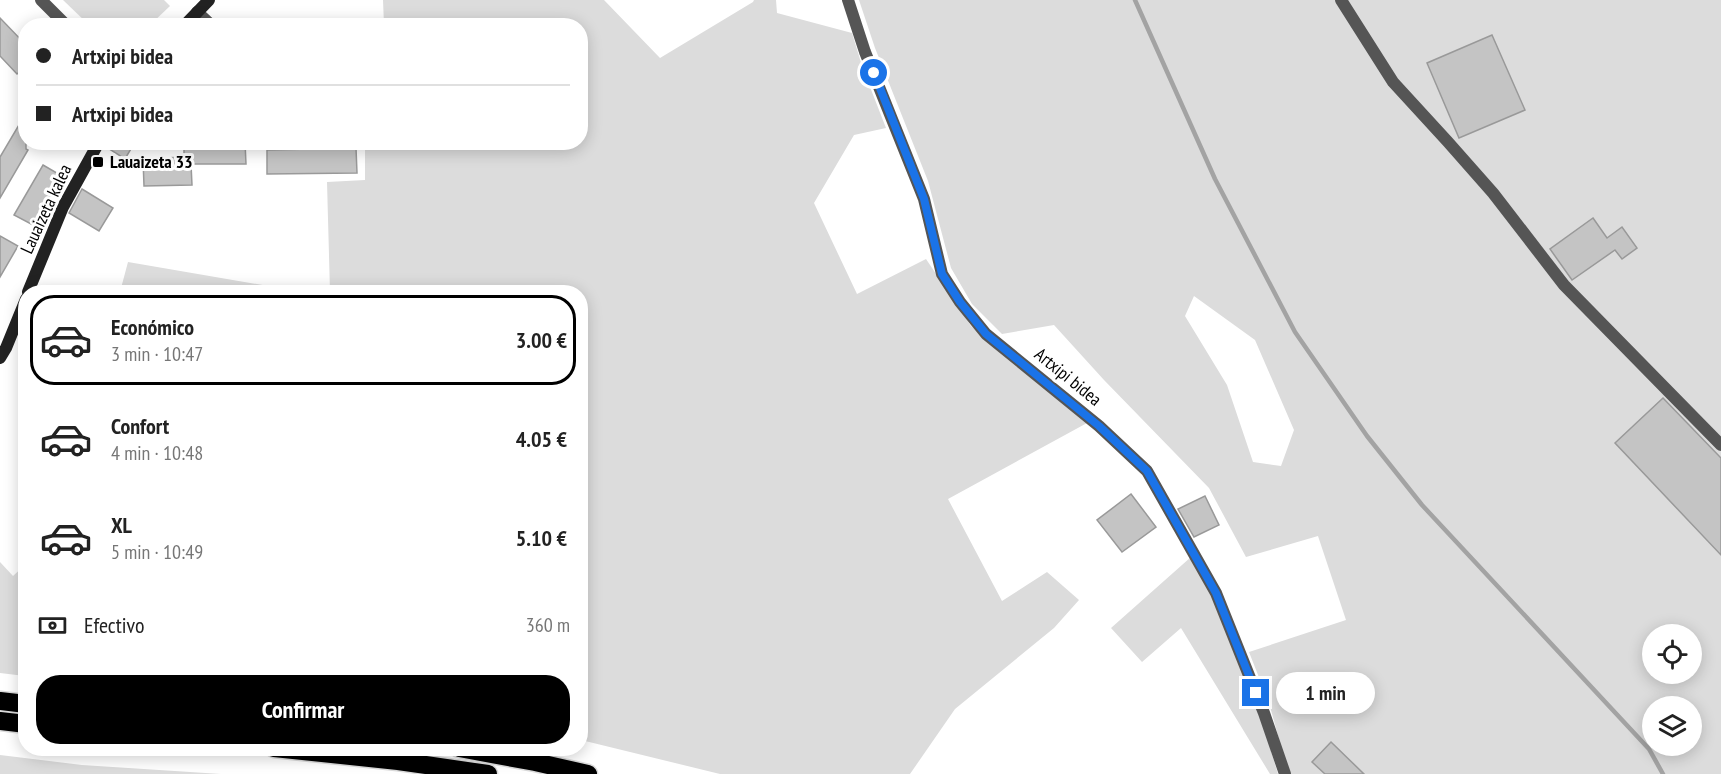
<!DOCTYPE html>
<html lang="es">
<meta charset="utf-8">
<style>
:root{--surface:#fff;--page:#f6f6f6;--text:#222;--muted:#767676;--line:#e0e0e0;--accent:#000}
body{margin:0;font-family:"PT Sans Narrow",sans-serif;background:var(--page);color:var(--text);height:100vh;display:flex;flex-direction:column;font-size:22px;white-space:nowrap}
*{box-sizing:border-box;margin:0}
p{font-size:20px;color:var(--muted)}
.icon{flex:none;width:33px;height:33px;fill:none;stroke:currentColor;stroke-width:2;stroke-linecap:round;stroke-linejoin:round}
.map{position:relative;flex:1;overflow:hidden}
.side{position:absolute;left:18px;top:285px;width:570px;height:471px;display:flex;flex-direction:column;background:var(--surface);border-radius:24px;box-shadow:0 3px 15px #0003}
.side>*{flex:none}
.banner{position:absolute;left:18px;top:18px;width:570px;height:132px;border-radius:24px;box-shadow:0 3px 15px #0003;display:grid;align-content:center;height:132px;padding:0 18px;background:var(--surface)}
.buttons{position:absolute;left:1642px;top:624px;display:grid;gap:12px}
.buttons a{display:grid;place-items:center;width:60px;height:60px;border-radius:50%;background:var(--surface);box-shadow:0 3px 15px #0003;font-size:30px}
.end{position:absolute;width:27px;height:27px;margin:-14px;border:8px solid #1a73e8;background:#fff;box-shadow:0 0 0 3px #fff}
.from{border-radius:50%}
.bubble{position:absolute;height:42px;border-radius:21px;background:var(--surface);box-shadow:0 3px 15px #0003;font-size:20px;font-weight:700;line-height:42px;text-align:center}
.banner b{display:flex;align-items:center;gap:21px;height:57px;font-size:22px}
.banner b+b{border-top:2px solid var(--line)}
.banner i{width:15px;height:15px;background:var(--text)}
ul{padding:10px 0 0;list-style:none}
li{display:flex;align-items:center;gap:18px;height:90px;margin:0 12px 9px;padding:0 6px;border:3px solid transparent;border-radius:24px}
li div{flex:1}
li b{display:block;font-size:22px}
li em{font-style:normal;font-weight:700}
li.active{border-color:var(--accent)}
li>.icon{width:54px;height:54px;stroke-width:1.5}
.pay{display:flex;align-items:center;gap:15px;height:66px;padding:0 18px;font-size:22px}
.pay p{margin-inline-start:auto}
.primary-button{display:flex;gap:12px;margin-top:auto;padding:12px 18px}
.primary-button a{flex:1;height:69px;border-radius:24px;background:var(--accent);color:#fff;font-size:24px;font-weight:700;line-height:69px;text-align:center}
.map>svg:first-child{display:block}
.green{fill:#dcdcdc;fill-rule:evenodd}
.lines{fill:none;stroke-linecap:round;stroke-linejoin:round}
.stream{stroke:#a3a3a3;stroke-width:4.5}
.building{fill:#c4c4c4;stroke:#999;stroke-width:1.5}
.highway-casing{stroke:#dbdbdb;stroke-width:21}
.street{stroke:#555;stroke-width:12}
.secondary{stroke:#222;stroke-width:12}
.highway{stroke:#000;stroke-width:18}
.route{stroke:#1a73e8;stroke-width:8}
.poi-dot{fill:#000;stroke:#fff;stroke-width:2}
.labels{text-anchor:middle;stroke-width:6;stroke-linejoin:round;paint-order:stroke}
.poi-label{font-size:18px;font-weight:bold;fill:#000;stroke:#fff;text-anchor:start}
.street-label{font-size:18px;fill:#000;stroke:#fff}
</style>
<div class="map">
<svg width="1721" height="774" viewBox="0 0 1721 774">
<rect width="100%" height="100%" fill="#fff"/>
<g class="green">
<path d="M63,0H164L170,6L150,25H89Z"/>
<path d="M383,0H604L660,58L753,2L754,0H776L777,13L852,33L863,69L886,128L854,135L814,203L857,294L926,259L971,326L1087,423L948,499L1002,601L1047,572L1079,600L1054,628L955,709L910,774H720L581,740L580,292H330L327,182L365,180V143L580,142V26L384,25Z"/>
<path d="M859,0H1721V774H1291L1287,768L1269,703L1249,652L1346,620L1318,536L1246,557L1209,488L1104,380L1054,325L1002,334L972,304L951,268L928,181L875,48ZM1194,296L1255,340L1294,430L1281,466L1253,462L1227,385L1185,316ZM1653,634H1692V674H1653ZM1653,706H1692V746H1653Z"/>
<path d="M128,262L303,292H120Z"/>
<path d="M1191,557L1211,593L1260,715L1278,774H1270L1181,628L1142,662L1111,628Z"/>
<path d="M0,562L13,576L25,565V676L0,673Z"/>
<path d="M0,755L82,765L221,774H0Z"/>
</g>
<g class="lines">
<path class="stream" d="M1135,0L1215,179L1295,332L1367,436L1422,505L1649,749L1663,774"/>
</g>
<g class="building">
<path d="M0,18L26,45V66L17,74L0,56Z"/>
<path d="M1492,35L1525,110L1459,138L1427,63Z"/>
<path d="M26,113V149L28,150L0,198V157Z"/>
<path d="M107,142H135L125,159L106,147Z"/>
<path d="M184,142H245L246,164H191L192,185L144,186L143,159L184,157Z"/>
<path d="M356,148L357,173L267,174V150Z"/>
<path d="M43,165L62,176L33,225L14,215Z"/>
<path d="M82,189L113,208L99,231L69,213Z"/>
<path d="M1593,218L1607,238L1622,227L1637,248L1622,259L1615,250L1572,280L1550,249Z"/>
<path d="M0,236L18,246L0,277Z"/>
<path d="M1663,398L1721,458V555L1615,443Z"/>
<path d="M1131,494L1156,527L1122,552L1097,520Z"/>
<path d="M1205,496L1219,525L1194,537L1178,509Z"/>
<path d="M1331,742L1364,774H1325L1312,762Z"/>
</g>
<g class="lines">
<g class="highway-casing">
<g id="highway">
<path d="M0,701L26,704"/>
<path d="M0,721L26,724"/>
<path d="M274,748L398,761L488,774"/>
<path d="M459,748L535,762L588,774"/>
</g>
</g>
<g class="street">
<path d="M41,0L67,26"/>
<path d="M848,0L865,52L924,199L942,274L960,302L986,334L1099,426L1147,471L1216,593L1264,713L1285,774"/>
<path d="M1341,0L1393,82L1448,142L1493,193L1564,285L1721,445"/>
<path d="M197,12L212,26"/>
</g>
<g class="secondary">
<path d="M184,26L209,0"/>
<path d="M28,292L63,207L99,142"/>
<path d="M0,358L6,348L26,299"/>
</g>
<use href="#highway" class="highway"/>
</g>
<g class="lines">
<path class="route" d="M874,73L924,199L942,274L960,302L986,334L1099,426L1147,471L1216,593L1256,693"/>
</g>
<rect class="poi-dot" x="92" y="156" width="12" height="12" rx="3"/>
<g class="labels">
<g class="poi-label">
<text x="110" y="168">Lauaizeta 33</text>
</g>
<g class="street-label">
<text transform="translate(46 209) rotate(-65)" y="6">Lauaizeta kalea</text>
<text transform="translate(1068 377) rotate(39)" y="6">Artxipi bidea</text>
</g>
</g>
</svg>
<div class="buttons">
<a><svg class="icon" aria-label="locate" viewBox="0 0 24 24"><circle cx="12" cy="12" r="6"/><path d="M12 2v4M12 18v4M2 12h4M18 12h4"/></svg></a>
<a><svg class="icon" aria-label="layers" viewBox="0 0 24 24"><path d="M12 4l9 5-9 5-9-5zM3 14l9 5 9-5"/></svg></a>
</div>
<i class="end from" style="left:874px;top:73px"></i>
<i class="end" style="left:1256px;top:693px"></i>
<div class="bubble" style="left:1276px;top:672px;width:99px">1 min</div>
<div class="banner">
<b><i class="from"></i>Artxipi bidea</b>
<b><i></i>Artxipi bidea</b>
</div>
<section class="side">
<ul>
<li class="active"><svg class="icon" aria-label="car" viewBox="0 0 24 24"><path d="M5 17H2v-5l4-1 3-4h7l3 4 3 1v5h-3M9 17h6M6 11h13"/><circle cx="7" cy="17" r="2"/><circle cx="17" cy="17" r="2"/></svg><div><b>Económico</b><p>3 min · 10:47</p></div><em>3.00 €</em></li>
<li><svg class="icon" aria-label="car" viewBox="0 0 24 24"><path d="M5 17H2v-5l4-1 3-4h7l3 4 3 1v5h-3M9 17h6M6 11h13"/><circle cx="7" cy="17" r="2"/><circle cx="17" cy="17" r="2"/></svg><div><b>Confort</b><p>4 min · 10:48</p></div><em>4.05 €</em></li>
<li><svg class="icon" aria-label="car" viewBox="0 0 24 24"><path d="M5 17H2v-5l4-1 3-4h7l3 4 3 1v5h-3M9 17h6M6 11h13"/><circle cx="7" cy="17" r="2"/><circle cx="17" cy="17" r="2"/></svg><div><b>XL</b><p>5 min · 10:49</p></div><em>5.10 €</em></li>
</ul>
<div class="pay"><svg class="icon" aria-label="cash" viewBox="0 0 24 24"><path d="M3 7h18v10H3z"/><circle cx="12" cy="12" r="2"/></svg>Efectivo<p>360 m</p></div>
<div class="primary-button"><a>Confirmar</a></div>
</section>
</div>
